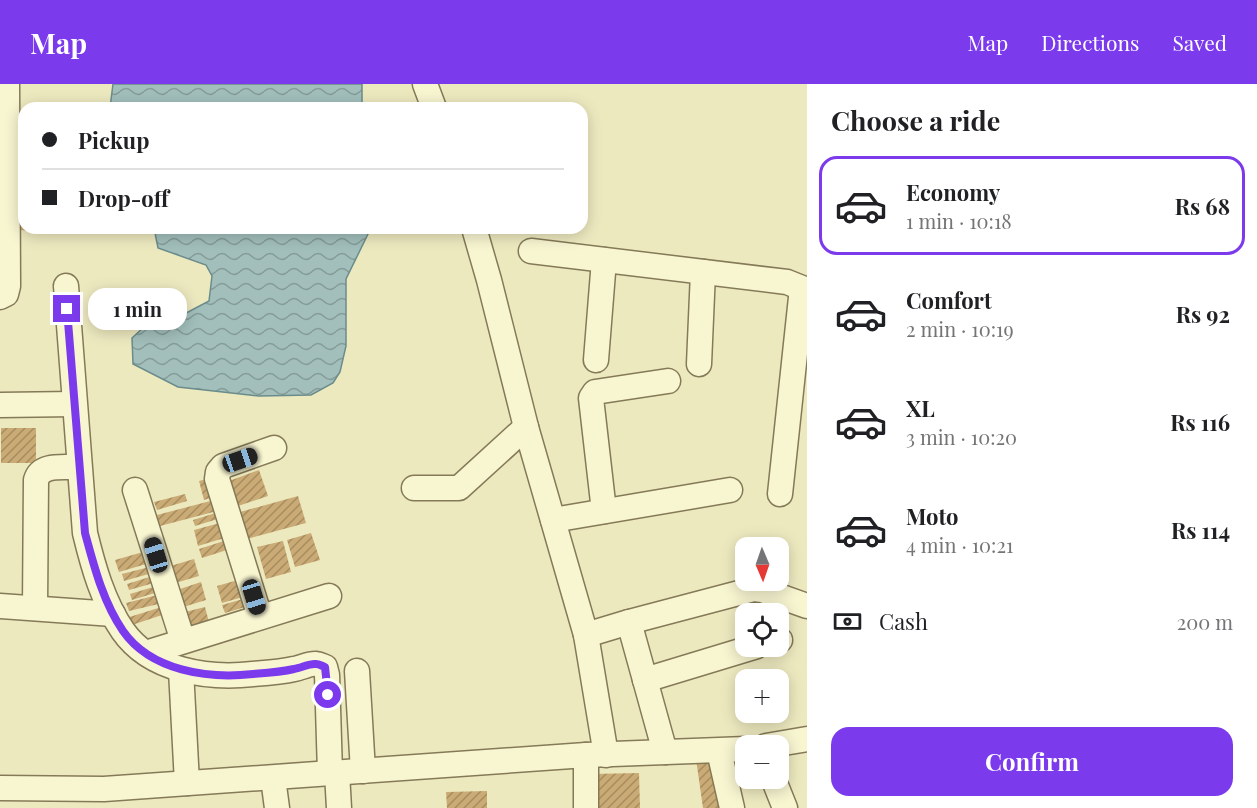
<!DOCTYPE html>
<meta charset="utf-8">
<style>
:root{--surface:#fff;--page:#f6f6f6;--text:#202124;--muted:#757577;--line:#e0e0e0;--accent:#7c3aed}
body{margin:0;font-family:"Playfair Display",serif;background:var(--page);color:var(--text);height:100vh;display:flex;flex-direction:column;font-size:22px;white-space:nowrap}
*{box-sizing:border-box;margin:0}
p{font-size:20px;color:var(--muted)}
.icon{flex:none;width:33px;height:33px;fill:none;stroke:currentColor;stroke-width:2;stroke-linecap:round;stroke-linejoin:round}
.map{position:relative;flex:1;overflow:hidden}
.drawer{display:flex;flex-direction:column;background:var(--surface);width:450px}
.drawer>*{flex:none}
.top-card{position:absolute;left:18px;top:18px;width:570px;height:132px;border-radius:18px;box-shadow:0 3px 15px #0003;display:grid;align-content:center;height:132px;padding:0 24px;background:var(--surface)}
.needle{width:39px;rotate:178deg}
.tools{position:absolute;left:735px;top:453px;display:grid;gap:12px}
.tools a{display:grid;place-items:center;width:54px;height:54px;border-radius:12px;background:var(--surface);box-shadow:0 3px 15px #0003;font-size:30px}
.end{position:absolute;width:27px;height:27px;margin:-14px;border:8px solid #7c3aed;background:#fff;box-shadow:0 0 0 3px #fff}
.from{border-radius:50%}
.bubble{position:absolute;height:42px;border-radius:18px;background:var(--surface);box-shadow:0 3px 15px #0003;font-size:20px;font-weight:700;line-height:42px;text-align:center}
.car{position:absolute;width:18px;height:36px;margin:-18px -9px;border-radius:8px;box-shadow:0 0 4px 2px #0007;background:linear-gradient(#222 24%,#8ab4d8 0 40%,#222 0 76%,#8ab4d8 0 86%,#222 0)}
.top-card b{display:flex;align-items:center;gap:21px;height:57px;font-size:22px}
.top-card b+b{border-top:2px solid var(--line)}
.top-card i{width:15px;height:15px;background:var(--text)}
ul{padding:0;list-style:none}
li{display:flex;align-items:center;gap:18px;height:99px;margin:0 12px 9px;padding:0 12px;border:3px solid transparent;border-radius:18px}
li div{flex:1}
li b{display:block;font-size:22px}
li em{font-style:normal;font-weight:700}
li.active{border-color:var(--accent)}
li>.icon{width:54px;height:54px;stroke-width:1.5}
h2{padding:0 24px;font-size:27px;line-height:72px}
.pay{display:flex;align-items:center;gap:15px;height:66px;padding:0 24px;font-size:22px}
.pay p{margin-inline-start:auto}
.button{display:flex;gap:12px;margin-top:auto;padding:12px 24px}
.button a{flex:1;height:69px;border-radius:18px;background:var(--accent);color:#fff;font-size:24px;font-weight:700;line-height:69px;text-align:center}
header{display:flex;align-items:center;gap:36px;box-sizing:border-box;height:84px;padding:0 30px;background:var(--accent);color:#fff}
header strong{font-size:28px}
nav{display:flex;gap:33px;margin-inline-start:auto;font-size:21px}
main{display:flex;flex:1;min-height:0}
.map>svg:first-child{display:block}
.water{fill:url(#water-waves);stroke:#6a8c8b;stroke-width:1.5}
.building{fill:url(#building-hatch)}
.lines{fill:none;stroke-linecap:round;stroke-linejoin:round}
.minor-casing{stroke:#857a57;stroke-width:27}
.minor{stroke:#f8f5d1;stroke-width:24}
.route{stroke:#7c3aed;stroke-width:8}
</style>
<header>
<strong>Map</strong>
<nav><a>Map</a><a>Directions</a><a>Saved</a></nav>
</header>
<main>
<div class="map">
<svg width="807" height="724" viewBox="0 0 807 724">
<defs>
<pattern id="water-waves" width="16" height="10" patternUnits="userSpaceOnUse" patternTransform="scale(1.5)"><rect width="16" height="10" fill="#a2bfbc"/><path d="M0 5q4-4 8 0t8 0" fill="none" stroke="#859c98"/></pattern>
<pattern id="building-hatch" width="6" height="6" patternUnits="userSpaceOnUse" patternTransform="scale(1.5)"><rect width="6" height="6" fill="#cbab75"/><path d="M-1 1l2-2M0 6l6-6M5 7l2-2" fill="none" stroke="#a68c5f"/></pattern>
</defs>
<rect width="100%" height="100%" fill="#ede9bf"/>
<g class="water">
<path d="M113,0H362V24H110Z"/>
<path d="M154,144H368L369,148L346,195V262L340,288L333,299L311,311L259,312L178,303L133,280L132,254L144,243L173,236L209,217L212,192L206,181L158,164Z"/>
</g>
<g class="building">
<path d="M24,32V58H16L15,33Z"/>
<path d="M18,66H24V94H19Z"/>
<path d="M19,114H24V144H60V148L18,146Z"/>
<rect x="1" y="344" width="35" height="35"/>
<path d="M259,386L268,412L238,422L229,397Z"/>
<path d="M214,393L219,411L204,416L199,397Z"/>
<path d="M185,410L187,417L157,426L154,418Z"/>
<path d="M298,412L306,439L247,455L240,428Z"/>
<path d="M218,415L221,426L160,442L157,431Z"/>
<path d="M222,427L224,433L195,442L193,436Z"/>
<path d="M227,437L231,452L198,462L194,446Z"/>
<path d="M311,449L320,476L295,483L287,456Z"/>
<path d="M227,456L230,465L202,474L199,465Z"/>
<path d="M283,457L291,488L266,495L257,463Z"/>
<path d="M150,466L153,478L119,488L115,476Z"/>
<path d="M194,475L199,492L172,500L167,483Z"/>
<path d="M157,481L159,487L124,497L122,490Z"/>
<path d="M159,490L161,497L129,506L127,500Z"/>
<path d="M245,494L250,511L222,519L217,502Z"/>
<path d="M201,498L206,516L180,524L174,507Z"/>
<path d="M163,500L165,506L132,516L130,510Z"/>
<path d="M165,509L167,518L129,527L126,519Z"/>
<path d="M250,513L252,521L225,529L222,521Z"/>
<path d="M168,521V529L126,543L123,535Z"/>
<path d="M205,523L210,542L187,548L181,529Z"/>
<path d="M715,672L722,724H703L696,675Z"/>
<path d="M639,689L640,724H592L591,690Z"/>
<path d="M487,707V724H447L446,708Z"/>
</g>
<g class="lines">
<g class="minor-casing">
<g id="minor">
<path d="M425,0L434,24"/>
<path d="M474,144L489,196L526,343L586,551L606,671"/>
<path d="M531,167L787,198L802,204L780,410"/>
<path d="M66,202L85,449C93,482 103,518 123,547C151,587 208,595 253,590C266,589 281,588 294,585C301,584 310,579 316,580C319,580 322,582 325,583L327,591L330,689"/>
<path d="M0,213L6,210L8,202L7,0"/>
<path d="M596,276L604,176"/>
<path d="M699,280L703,188"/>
<path d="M0,321L74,320"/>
<path d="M414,404H459L526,343"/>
<path d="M135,406L183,557"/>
<path d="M604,427L591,314L595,308L668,297"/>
<path d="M553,436L730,406"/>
<path d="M0,522L113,530"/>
<path d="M35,524L36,396C41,379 64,384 79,383"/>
<path d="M260,533L217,395L218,388L223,382L274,364"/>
<path d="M629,538L665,668"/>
<path d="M586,551L629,538L754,505L762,506L807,522"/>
<path d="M778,556H780"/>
<path d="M146,569L329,512"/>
<path d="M181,586L187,699"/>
<path d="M357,587L363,687"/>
<path d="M645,596L757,562"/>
<path d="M766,662L807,655"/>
<path d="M719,667L732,724"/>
<path d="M586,671V724"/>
<path d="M337,689L339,724"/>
<path d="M273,694L277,724"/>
<path d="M773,694L785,724"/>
<path d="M0,704L104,705L586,671L746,665"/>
</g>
</g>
<use href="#minor" class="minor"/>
</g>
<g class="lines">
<path class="route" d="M67,225L85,449C94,482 103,518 123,547C151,587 208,595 253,590C266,589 281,588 294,585C301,584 310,579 316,580C319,580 322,582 325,583L328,611"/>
</g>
</svg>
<div class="tools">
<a><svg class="needle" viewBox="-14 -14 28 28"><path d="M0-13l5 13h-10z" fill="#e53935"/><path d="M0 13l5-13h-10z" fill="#757577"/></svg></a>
<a><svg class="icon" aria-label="locate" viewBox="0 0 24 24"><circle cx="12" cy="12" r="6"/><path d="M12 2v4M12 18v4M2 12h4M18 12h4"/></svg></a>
<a>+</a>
<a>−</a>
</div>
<i class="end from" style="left:328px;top:611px"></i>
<i class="end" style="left:67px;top:225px"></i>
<div class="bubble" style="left:88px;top:204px;width:99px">1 min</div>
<i class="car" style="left:240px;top:376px;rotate:71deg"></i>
<i class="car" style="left:156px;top:471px;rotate:343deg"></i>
<i class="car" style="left:254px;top:513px;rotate:163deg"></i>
<div class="top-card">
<b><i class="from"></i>Pickup</b>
<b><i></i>Drop-off</b>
</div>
</div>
<section class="drawer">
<h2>Choose a ride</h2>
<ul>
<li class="active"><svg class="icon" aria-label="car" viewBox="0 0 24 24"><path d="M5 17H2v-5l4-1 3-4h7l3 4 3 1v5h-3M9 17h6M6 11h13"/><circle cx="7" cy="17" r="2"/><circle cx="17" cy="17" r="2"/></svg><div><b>Economy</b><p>1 min · 10:18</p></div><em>Rs 68</em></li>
<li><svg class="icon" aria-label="car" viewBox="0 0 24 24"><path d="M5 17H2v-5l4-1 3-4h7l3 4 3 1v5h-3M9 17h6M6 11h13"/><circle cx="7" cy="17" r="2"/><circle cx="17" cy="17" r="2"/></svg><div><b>Comfort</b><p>2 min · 10:19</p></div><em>Rs 92</em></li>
<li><svg class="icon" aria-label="car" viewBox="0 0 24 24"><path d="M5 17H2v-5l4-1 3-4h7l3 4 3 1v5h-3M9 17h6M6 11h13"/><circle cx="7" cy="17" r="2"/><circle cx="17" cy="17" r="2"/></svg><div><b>XL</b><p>3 min · 10:20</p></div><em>Rs 116</em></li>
<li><svg class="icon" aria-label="car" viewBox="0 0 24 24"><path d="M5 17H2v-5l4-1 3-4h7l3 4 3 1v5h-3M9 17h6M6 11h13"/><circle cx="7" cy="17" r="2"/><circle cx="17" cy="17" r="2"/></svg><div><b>Moto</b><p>4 min · 10:21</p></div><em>Rs 114</em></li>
</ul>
<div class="pay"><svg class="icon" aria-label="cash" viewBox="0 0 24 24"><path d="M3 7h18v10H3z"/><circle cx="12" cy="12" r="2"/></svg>Cash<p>200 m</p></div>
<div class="button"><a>Confirm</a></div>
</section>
</main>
